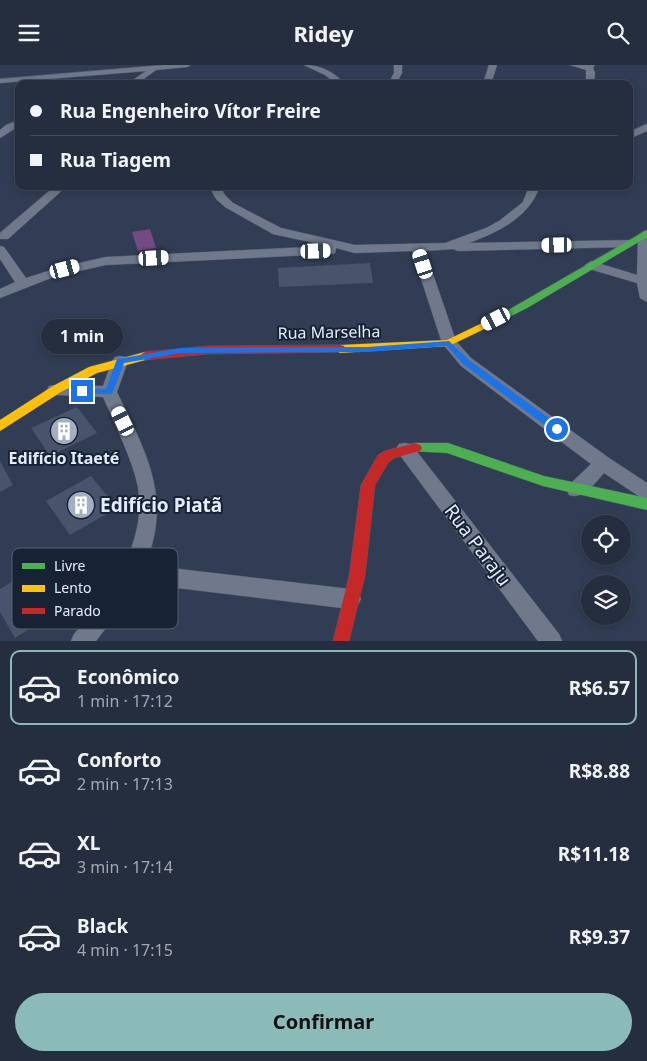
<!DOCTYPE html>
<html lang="pt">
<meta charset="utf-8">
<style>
:root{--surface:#252e3f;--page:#313a4a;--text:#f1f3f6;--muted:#a3a8b0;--line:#424a59;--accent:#8bbbb9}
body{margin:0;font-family:"Noto Sans",sans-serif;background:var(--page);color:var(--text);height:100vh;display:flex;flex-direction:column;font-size:19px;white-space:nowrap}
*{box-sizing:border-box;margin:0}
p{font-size:16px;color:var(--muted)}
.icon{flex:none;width:28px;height:28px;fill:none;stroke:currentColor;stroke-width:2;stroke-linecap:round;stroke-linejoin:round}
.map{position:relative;height:576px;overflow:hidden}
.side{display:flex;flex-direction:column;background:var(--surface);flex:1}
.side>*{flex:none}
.top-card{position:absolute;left:15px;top:15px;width:618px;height:110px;border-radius:10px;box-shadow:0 2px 8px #0003,0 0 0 1px var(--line);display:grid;align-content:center;height:110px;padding:0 15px;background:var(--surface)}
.buttons{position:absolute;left:581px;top:450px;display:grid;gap:10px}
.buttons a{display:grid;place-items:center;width:50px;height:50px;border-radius:50%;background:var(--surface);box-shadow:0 2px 8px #0003,0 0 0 1px var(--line);font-size:25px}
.end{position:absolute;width:22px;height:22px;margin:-11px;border:6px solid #1a73e8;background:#fff;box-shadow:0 0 0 2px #fff}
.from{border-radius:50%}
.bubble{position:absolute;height:35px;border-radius:18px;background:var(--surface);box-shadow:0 2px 8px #0003,0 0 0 1px var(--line);font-size:16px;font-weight:700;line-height:35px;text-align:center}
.car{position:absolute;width:15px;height:30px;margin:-15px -8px;border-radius:6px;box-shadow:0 0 4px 1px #0007;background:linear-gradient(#fff 24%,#345 0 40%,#fff 0 76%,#345 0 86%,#fff 0)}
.top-card b{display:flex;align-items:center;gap:18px;height:48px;font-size:19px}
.top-card b+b{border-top:1px solid var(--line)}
.top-card i{width:12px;height:12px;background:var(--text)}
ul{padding:9px 0 0;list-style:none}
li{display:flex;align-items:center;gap:15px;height:75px;margin:0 10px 8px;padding:0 5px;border:2px solid transparent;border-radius:10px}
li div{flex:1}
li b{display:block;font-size:19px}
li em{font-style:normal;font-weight:700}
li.on{border-color:var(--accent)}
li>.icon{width:45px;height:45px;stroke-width:1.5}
.cta{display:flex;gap:10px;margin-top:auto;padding:10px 15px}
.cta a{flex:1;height:58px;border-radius:30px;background:var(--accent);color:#111;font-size:20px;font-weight:700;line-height:58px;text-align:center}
header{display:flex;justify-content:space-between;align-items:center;height:65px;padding:0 15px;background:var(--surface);font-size:22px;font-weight:700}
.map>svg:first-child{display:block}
.green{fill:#744a82}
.building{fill:#48546b}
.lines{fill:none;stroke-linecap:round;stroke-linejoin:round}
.street-casing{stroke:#505a6b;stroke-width:1}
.fast-casing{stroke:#505a6b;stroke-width:1}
.slow-casing{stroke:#505a6b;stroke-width:1}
.jam-casing{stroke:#505a6b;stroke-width:1}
.street{fill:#6f798b;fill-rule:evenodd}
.fast{fill:#4caf50;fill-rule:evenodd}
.slow{fill:#ffc107;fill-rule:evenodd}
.jam{fill:#c62828;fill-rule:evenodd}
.route{fill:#1a73e8}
.labels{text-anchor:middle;stroke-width:4;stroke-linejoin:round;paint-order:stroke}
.street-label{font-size:16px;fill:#e4edfd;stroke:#172235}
.poi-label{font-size:16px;font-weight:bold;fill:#e4edfd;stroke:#172235}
.near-poi-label{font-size:19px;font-weight:bold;fill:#e4edfd;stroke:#172235;text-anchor:start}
.near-street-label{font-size:19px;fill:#e4edfd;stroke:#172235}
.key{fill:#172235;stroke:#545f71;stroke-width:1}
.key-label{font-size:14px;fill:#e4edfd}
</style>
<header><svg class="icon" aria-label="menu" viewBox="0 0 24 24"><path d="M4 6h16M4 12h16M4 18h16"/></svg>Ridey<svg class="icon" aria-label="search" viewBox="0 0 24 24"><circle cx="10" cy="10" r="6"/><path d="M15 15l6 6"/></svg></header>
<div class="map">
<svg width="647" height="576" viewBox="0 0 647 576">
<rect width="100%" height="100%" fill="#313d54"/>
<path class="green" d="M150,164L156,183L138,186L132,167Z"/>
<g class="building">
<path d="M370,198L373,218L279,222L278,203Z"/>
<path d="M77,342L97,368L50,391L31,363Z"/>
<path d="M0,396L13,420L0,427Z"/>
<path d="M91,411L117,443L70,470L46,436Z"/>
<path d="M43,498L69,539L15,573L0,547V524Z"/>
</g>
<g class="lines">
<g class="street-casing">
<g id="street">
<path d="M163,0H191L187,2L156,5L137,19H127L146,6L0,18V14Z"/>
<path d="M304,0C321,0 334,7 345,19H336L325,10Z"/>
<path d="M394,0H402V8L396,19H388L394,8Z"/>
<path d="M489,0H497L491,19H483Z"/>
<path d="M570,0H595L593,3L595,8L594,19H586V5Z"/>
<path d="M19,55V61L0,73V65L6,60Z"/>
<path d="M647,59V66L629,74V67Z"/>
<path d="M55,121H67L8,174H0V168Z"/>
<path d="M209,121H220L225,130L233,138L281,163L355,180L445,178L486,163L499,156L523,137L529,121H540C529,153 498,167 469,178L632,175L634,178L632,181L628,182L458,186L453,184L425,186L456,276L471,293L609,393L647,418V434L640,432L604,408C595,418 584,435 569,430L567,425L569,420L591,399L461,301L442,278L412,186L355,188L336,183L335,188L331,189L106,200L56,211L0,233V224L15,217L0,194V181L4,182L26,213L61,202L106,192L328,181L273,169L225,142L216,134Z"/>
<path d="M402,121H450L445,124H407Z"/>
<path d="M644,166L647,167V237L640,233L637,218L586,203L585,200L591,196L637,210L638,170Z"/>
<path d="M120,291L125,292L128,296L117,327C146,388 173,433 145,500L350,524L357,527L361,534L357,541L350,544L136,518L116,550L96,576H71L74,569C110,528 147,480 138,422C133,396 114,357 103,332L55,330L49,329L47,325L49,321L55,320L103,321L112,296L115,292Z"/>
<path d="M405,378L411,379L559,569L562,576H538L399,389L396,384L399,379Z"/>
</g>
</g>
<g class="fast-casing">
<g id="fast">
<path d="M647,165V172L527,243L509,252H501L500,250Z"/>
<path d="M415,378H448L544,411L647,433V445L543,421L447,388L410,386L408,383L410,380Z"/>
</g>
</g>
<g class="slow-casing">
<g id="slow">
<path d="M505,247L509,248L510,250L509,252L449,281L340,288L334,284L340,280L447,275Z"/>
<path d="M145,287L149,288L151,291L149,294L97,308L61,327L0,366V355L53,321L89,302Z"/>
</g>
</g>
<g class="jam-casing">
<g id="jam">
<path d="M340,280L344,281L346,284L344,287L207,289L145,295L139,291L145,287L207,281Z"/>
<path d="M415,378L420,380L422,383L420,386L394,393L388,398L375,420L365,511L349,576H333L349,511L361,420L378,390L385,386Z"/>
</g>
</g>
<use href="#street" class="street"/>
<use href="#fast" class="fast"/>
<use href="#slow" class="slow"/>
<use href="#jam" class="jam"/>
</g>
<path class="route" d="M449,276L469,295L561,362V367H554L463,299L447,281L367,287L181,288L124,298L112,329H82L78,326L82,323L106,324L117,294L181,283L367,282Z"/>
<defs>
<g id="building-disc" transform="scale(1.4375)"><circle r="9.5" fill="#a5afc2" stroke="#172235"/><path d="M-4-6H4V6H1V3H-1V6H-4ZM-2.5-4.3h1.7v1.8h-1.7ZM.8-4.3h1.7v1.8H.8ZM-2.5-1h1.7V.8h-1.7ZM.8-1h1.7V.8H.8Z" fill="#fff"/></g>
</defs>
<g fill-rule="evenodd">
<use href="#building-disc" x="64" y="366"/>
<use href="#building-disc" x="81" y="440"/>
</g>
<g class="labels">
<g class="street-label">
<text transform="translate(329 267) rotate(-1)" y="6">Rua Marselha</text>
</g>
<g class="poi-label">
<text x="64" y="399">Edifício Itaeté</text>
</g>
<g class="near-poi-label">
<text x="100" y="447">Edifício Piatã</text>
</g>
<g class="near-street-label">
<text transform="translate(478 480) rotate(53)" y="7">Rua Paraju</text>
</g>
</g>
<rect x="12" y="483" width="166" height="81" rx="8" class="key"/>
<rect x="22" y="498" width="23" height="6" fill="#4caf50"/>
<rect x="22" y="520" width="23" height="7" fill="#ffc107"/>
<rect x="22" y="543" width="23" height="6" fill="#c62828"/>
<g class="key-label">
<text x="54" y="506">Livre</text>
<text x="54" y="528">Lento</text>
<text x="54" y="551">Parado</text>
</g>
</svg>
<div class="buttons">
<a><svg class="icon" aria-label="locate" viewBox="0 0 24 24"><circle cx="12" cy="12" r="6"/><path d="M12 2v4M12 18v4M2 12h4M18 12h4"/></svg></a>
<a><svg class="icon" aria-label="layers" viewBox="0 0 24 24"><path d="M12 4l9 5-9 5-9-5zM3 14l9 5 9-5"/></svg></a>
</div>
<i class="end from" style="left:557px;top:364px"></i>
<i class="end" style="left:82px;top:326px"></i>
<div class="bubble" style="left:41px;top:254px;width:82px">1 min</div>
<i class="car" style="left:557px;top:180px;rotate:269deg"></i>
<i class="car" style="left:316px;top:186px;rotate:88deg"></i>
<i class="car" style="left:154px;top:193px;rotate:87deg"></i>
<i class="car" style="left:423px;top:199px;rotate:342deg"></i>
<i class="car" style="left:65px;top:204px;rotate:75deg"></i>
<i class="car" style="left:496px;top:254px;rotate:243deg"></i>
<i class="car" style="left:123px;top:356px;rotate:334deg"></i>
<div class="top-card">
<b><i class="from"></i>Rua Engenheiro Vítor Freire</b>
<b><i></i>Rua Tiagem</b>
</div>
</div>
<section class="side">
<ul>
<li class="on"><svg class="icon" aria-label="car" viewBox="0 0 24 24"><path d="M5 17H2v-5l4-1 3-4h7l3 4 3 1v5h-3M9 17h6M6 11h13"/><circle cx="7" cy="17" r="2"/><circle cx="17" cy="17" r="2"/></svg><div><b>Econômico</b><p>1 min · 17:12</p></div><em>R$6.57</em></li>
<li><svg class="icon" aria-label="car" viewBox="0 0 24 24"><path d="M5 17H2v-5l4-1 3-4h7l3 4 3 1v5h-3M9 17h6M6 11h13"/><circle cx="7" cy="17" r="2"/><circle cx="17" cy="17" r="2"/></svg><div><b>Conforto</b><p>2 min · 17:13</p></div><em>R$8.88</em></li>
<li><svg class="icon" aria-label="car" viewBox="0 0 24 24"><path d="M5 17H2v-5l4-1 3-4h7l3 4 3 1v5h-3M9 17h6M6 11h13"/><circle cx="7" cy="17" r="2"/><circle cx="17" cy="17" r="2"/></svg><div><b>XL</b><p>3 min · 17:14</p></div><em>R$11.18</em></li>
<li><svg class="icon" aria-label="car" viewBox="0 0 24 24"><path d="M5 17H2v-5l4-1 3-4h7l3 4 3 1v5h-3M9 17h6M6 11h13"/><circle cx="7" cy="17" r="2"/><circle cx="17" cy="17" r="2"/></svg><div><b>Black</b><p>4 min · 17:15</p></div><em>R$9.37</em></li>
</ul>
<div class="cta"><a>Confirmar</a></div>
</section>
